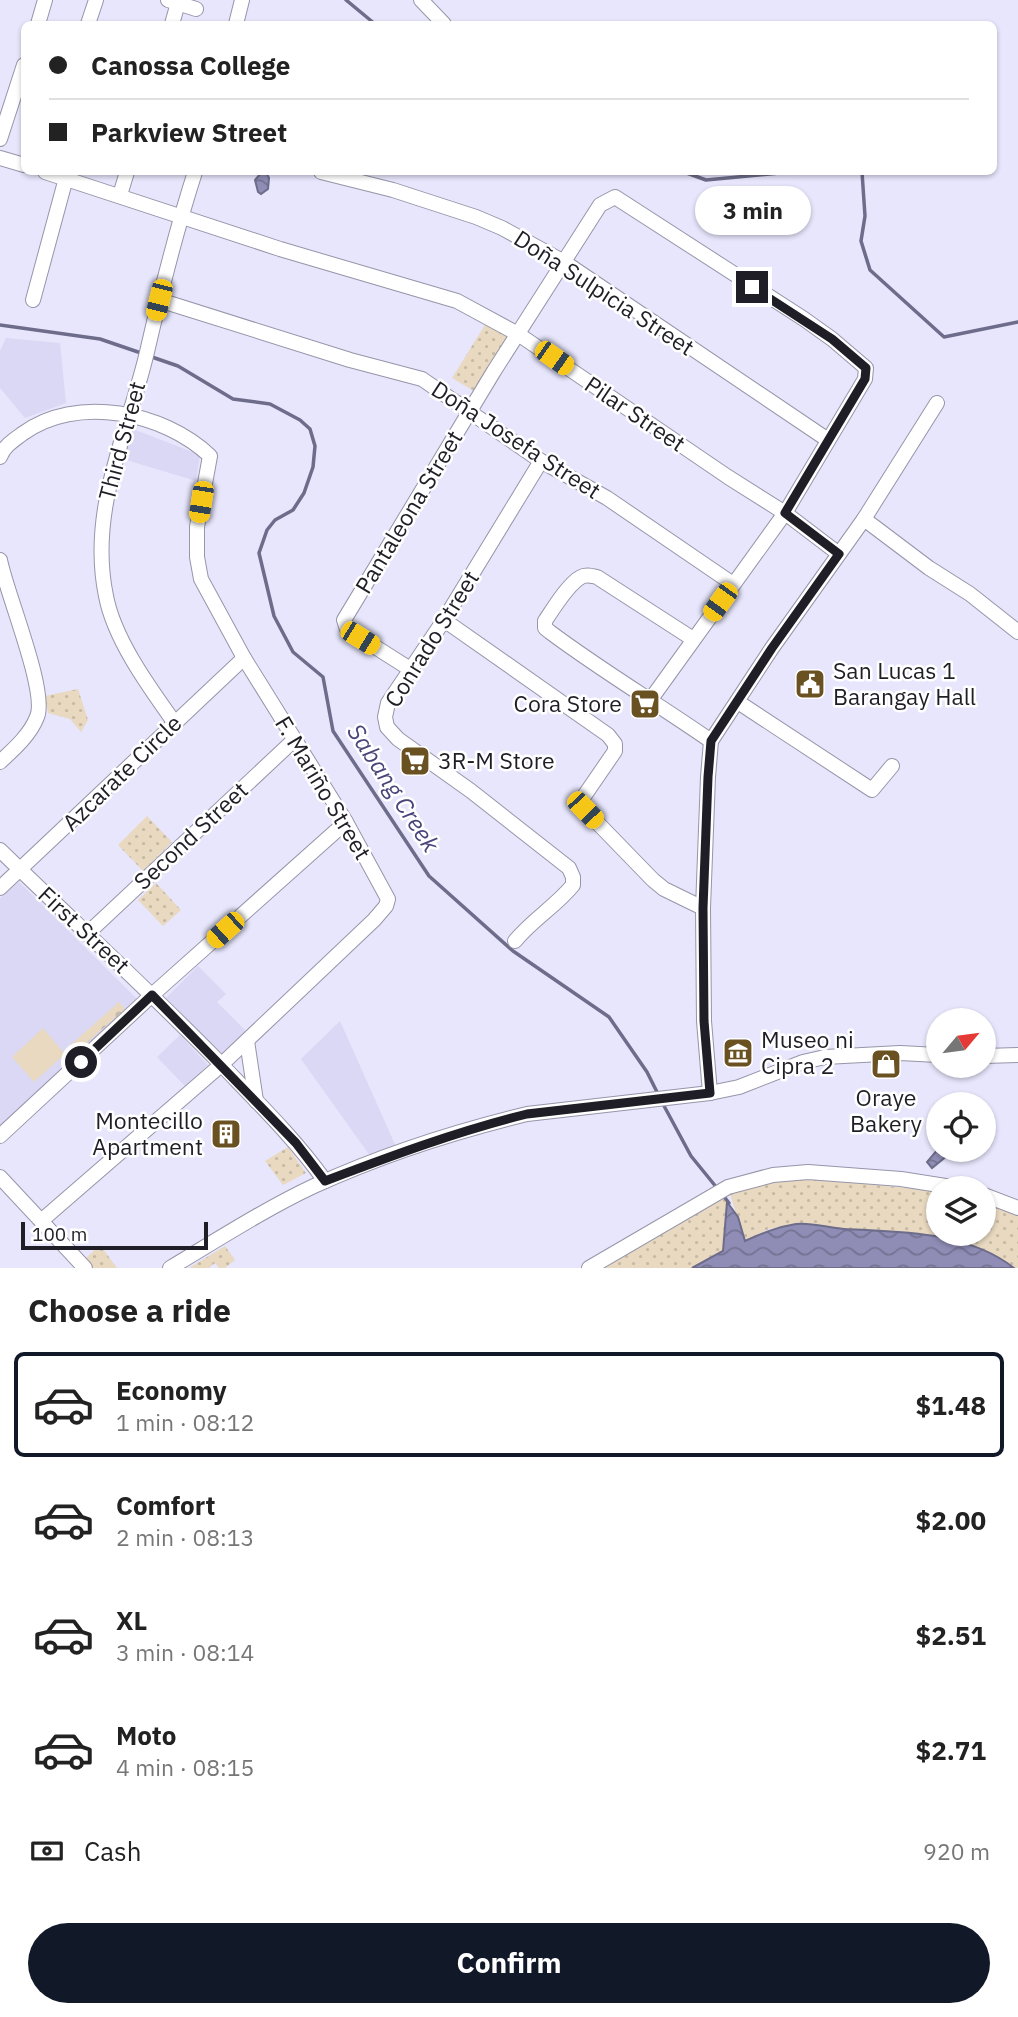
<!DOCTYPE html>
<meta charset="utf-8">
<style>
:root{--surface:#fff;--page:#f6f6f6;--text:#222;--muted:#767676;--line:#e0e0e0;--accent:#111827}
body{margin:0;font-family:"IBM Plex Sans",sans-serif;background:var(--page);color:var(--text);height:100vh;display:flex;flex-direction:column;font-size:26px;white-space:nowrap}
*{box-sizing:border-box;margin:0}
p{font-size:23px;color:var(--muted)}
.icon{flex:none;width:38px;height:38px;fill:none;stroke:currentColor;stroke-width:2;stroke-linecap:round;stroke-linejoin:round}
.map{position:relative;height:1268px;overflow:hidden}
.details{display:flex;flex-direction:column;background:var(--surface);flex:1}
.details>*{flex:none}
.guide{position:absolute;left:21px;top:21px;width:976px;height:154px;border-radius:10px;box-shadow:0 2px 5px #0004;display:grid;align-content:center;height:154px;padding:0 28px;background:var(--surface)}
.needle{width:46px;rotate:61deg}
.buttons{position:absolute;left:926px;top:1008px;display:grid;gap:14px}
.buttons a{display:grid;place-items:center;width:70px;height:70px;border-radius:50%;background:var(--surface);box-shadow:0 2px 5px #0004;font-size:35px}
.scale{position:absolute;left:21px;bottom:18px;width:187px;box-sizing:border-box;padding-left:7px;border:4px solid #1f1e26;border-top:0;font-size:19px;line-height:24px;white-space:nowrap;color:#1f1e26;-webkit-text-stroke:5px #fff;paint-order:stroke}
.end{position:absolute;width:32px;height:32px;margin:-16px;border:9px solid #1f1e26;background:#fff;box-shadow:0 0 0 4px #fff}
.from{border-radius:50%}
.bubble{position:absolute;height:49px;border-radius:24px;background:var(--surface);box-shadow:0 2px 5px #0004;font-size:23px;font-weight:700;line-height:49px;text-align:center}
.car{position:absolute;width:21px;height:42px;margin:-21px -10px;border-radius:9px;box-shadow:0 0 5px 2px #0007;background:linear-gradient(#f5c518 24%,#345 0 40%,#f5c518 0 76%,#345 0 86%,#f5c518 0)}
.guide b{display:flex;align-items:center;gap:24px;height:66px;font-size:26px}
.guide b+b{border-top:2px solid var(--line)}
.guide i{width:18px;height:18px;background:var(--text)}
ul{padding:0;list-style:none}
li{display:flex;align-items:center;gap:21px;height:105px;margin:0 14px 10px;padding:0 14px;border:4px solid transparent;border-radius:10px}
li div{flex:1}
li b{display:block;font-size:26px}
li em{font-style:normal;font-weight:700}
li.on{border-color:var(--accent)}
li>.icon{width:63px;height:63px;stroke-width:1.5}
h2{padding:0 28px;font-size:32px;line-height:84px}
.pay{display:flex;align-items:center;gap:18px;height:77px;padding:0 28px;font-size:26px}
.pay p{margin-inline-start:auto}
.primary-button{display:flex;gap:14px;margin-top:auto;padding:14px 28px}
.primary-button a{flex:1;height:80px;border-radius:42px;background:var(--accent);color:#fff;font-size:28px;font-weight:700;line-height:80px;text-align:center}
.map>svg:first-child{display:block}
.built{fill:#dad8f5}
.grass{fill:url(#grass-dots)}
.cemetery{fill:url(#cemetery-stones)}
.garden{fill:#e8d9c0}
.water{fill:url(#water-waves);stroke:#6d6c8a;stroke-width:2}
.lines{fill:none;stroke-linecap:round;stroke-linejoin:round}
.stream{stroke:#6d6c8a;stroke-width:3.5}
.minor-casing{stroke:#9695a9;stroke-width:16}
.minor{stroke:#fff;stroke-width:14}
.route{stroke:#1f1e26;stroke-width:9}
.labels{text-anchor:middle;stroke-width:5;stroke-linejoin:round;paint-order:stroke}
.street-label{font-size:23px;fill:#1f1e26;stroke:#fff}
.poi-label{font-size:23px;fill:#1f1e26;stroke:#fff;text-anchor:start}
.water-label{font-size:24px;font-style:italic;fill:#4a447a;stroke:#fff}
</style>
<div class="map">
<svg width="1018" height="1268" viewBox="0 0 1018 1268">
<defs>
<pattern id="grass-dots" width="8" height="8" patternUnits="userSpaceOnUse" patternTransform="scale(1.75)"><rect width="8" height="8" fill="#e8d9c0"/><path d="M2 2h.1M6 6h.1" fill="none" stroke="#c7baa5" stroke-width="1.8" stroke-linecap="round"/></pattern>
<pattern id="cemetery-stones" width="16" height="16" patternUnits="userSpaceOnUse" patternTransform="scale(1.75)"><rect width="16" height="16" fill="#e8d9c0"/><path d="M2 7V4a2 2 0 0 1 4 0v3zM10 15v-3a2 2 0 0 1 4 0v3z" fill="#c7baa5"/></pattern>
<pattern id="water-waves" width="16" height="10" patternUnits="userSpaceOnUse" patternTransform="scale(1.75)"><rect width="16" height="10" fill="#8f8db5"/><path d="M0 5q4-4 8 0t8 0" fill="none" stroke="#747393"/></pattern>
</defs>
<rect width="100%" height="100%" fill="#e7e6fc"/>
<g class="built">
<path d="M6,338L60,343L66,403L25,418L0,388V351Z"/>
<path d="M133,429L200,455L196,481L123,459Z"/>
<path d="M19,882L138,1000L0,1126V898Z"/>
<path d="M198,966L226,994L217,1002L246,1031L222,1055L166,998Z"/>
<path d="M340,1021L397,1149L373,1160L301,1059Z"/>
<path d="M180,1035L208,1065L185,1086L157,1057Z"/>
</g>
<g class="grass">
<path d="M488,320L509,334L474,391L452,378Z"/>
<path d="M78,689L88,720L81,732L70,719L48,713L45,696Z"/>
<path d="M147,816L172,842L143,871L118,845Z"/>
<path d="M156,883L181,910L163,926L138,900Z"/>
<path d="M288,1147L306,1173L283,1185L265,1161Z"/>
<path d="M813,1179L938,1191V1234H984V1201L1018,1215V1268H1010L949,1239L901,1232L840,1229L800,1224L769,1229L745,1241L729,1191L756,1184Z"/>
<path d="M720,1191L727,1202L723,1251L692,1268H582Z"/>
<path d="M100,1245L117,1268H92L84,1260Z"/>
<path d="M225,1246L235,1260L225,1268H219L215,1263L209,1268H189Z"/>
</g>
<path class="cemetery" d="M119,1002L125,1009L73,1055L67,1048Z"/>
<path class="garden" d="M43,1028L65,1054L34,1082L12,1057Z"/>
<g class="water">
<path d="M262,172H266L269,178L268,189L261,194L258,192L255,180Z"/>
<path d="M938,1149L944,1150L948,1155L932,1168L927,1162Z"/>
<path d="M727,1202L738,1217L745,1241C763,1233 777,1227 796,1224C811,1222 828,1228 844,1229C900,1232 967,1231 1014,1268H692L723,1251Z"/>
</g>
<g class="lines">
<g class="stream">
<path d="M346,0L375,24"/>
<path d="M684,172L706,180L790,172"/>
<path d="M862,172L865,216L861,241L870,270L944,337L1018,322"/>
<path d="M0,325L100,339L141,353"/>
<path d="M149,356L178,366L233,399L270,404L300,420L310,429L315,446L313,467L304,493L293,510L275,520L267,530L259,553L274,616L293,652L323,677L333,731L429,876L513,951L609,1017L647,1072L658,1094"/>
<path d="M663,1104L691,1156L717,1188"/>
<path d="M722,1194L729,1203"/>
</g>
<g class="minor-casing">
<g id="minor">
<path d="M168,0L196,9"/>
<path d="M421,0L444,24"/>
<path d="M38,24L45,0"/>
<path d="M88,24L96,0"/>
<path d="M172,24L178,3"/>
<path d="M236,24L242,0"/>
<path d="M0,139L24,65"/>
<path d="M0,158L24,165"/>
<path d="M45,172L280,249L457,301L518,334L728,477L785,513L839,554"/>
<path d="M321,172L393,190L476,217L502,228L564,262L828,440"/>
<path d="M120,195L127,172"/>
<path d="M33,300L66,178"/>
<path d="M159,300L350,360L422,379L541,461L607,498L733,584"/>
<path d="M0,457C4,446 13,441 22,434C76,394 164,412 210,456L197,527V557L201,579L244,658L346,822L388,899L386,906L374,920L221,1065L41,1221"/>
<path d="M864,519L929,568L970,594L1018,632"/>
<path d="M0,560C6,592 48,692 37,717C30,735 14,749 0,762"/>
<path d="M444,620L608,735L615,744V751L580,802L585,810L653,880L664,889L703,908"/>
<path d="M693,639L597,577C592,576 586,574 581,577C568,584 553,609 545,621V628L550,632C602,671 658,704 711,741"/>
<path d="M410,669L347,629L344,620L494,371L600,205L615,197L804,319L832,339L866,368L865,379L785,513L651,699"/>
<path d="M738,702L872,790L892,766"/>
<path d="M174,722C149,687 114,639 106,596C88,510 128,433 147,352C161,291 176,231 195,172"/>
<path d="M0,850C72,920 145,987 215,1058C253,1098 293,1136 325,1181"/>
<path d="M0,888L244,658"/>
<path d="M88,933L294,740"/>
<path d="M515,941C532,920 556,906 573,885V877L569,868L471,791L398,739L387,727L385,717L388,703L444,620L541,461"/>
<path d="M247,1041L256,1101"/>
<path d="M984,1056L1018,1055"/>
<path d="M710,1093L704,1021L703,908L708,777L711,741L772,648L864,519L937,403"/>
<path d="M0,1136L152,995L346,822"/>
<path d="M0,1177L85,1268"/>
<path d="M984,1195L1018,1208"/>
<path d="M170,1268C217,1240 265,1209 314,1186C380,1156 457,1131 527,1114L710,1093L739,1087L803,1062L825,1057L900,1053L938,1055"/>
<path d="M589,1268L728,1187L773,1175L808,1172L901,1179L958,1188"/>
</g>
</g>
<use href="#minor" class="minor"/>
</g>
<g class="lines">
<path class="route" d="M81,1062L152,995L296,1143L325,1181C391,1156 458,1131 527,1114L710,1093L704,1021L703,908L708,777L711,741L772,648L839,554L785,513L865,379L866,368L832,339L752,287"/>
</g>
<defs>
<g id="civic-square" transform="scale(1.575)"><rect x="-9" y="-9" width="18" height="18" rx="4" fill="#6a5122" stroke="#fff"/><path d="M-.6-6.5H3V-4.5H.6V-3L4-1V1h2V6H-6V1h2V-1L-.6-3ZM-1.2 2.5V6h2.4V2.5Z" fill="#fff"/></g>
<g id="supermarket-square" transform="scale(1.575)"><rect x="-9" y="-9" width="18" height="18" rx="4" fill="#6a5122" stroke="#fff"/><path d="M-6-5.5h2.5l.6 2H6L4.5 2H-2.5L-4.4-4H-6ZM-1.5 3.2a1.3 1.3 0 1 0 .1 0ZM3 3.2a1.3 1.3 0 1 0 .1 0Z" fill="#fff"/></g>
<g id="museum-square" transform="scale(1.575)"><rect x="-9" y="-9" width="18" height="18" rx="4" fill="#6a5122" stroke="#fff"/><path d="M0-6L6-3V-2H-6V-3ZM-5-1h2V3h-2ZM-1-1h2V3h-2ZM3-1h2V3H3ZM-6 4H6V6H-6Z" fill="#fff"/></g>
<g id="shop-square" transform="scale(1.575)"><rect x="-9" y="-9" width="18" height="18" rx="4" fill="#6a5122" stroke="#fff"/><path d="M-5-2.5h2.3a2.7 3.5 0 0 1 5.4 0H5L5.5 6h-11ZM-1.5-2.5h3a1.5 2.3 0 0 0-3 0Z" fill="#fff"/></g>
<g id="building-square" transform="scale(1.575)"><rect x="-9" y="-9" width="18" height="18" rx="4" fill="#6a5122" stroke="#fff"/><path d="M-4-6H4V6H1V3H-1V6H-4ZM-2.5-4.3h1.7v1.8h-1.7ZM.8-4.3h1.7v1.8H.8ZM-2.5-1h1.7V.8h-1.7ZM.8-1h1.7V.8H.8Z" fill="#fff"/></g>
</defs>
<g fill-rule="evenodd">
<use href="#civic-square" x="810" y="684"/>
<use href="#supermarket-square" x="645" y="704"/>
<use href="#supermarket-square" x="415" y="761"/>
<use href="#museum-square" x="738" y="1053"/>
<use href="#shop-square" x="886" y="1064"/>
<use href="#building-square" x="226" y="1134"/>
</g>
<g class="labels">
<g class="street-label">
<text transform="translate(604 293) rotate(33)" y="8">Doña Sulpicia Street</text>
<text transform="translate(635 414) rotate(34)" y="8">Pilar Street</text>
<text transform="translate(516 440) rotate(33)" y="8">Doña Josefa Street</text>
<text transform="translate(122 441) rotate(-75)" y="8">Third Street</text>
<text transform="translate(409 512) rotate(-59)" y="8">Pantaleona Street</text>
<text transform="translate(432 639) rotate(-58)" y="8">Conrado Street</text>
<text transform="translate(122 773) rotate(-44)" y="8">Azcarate Circle</text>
<text transform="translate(323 788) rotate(59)" y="8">F. Mariño Street</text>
<text transform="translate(191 836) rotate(-43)" y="8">Second Street</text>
<text transform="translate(84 930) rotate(43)" y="8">First Street</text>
</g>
<g class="poi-label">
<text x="833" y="679">San Lucas 1<tspan x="833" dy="26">Barangay Hall</tspan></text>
<text x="622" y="712" text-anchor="end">Cora Store</text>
<text x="438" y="769">3R-M Store</text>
<text x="761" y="1048">Museo ni<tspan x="761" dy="26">Cipra 2</tspan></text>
<text x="886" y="1106" text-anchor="middle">Oraye<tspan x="886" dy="26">Bakery</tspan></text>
<text x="203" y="1129" text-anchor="end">Montecillo<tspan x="203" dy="26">Apartment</tspan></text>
</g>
<g class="water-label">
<text transform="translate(393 788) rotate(57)" y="8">Sabang Creek</text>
</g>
</g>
</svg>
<div class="buttons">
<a><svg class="needle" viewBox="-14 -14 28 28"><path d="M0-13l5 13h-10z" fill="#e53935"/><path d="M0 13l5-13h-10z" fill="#767676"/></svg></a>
<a><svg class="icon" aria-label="locate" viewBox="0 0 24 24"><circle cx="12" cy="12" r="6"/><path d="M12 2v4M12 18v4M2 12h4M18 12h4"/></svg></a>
<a><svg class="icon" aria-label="layers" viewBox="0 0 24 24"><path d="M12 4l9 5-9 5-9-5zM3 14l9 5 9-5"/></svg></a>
</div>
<div class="scale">100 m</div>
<i class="end from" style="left:81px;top:1062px"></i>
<i class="end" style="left:752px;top:287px"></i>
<div class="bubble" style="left:695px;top:186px;width:116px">3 min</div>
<i class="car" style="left:159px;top:300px;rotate:194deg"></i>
<i class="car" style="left:554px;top:358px;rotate:125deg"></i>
<i class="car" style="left:201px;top:502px;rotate:189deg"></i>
<i class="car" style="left:720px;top:602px;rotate:216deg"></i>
<i class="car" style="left:360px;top:638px;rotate:122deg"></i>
<i class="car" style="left:585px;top:810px;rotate:136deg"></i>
<i class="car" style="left:225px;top:930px;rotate:228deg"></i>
<div class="guide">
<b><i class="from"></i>Canossa College</b>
<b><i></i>Parkview Street</b>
</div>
</div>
<section class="details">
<h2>Choose a ride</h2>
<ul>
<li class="on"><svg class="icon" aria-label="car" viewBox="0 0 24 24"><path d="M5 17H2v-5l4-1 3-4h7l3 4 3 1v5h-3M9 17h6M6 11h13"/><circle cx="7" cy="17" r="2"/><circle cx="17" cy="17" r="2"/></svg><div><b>Economy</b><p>1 min · 08:12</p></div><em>$1.48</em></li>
<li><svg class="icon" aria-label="car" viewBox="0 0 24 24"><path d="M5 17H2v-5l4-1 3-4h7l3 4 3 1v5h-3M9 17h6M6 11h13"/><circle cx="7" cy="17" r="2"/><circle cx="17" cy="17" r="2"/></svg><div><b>Comfort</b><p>2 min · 08:13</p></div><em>$2.00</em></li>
<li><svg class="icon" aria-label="car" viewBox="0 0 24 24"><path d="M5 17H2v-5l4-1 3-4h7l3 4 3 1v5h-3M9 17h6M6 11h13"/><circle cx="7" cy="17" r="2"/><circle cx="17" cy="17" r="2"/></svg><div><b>XL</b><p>3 min · 08:14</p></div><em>$2.51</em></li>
<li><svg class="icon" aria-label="car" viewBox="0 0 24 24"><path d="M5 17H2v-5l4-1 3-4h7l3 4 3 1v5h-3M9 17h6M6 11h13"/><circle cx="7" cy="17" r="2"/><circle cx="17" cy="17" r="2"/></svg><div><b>Moto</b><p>4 min · 08:15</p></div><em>$2.71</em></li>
</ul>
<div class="pay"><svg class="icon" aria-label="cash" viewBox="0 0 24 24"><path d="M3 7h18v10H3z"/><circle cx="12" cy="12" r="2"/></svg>Cash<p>920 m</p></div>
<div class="primary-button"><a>Confirm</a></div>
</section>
